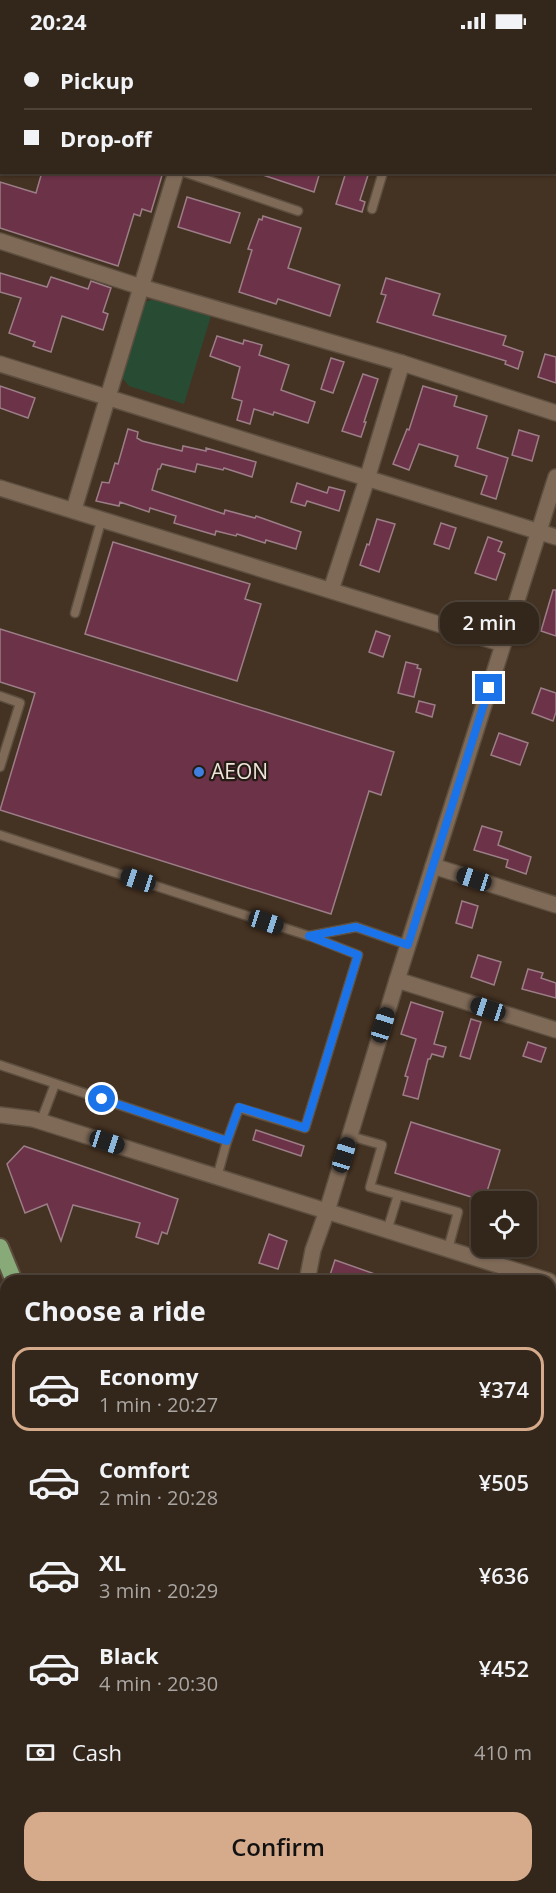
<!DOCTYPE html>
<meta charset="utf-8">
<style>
:root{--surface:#33261a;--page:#3b2e23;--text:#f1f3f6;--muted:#a9a5a2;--line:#4e4339;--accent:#d6ab8b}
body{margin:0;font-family:"Open Sans",sans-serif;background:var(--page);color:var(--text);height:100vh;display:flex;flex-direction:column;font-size:22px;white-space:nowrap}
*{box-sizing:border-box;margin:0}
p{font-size:20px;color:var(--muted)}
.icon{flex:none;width:33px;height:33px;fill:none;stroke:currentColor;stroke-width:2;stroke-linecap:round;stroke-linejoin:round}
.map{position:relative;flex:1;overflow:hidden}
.details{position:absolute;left:0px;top:1233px;width:556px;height:618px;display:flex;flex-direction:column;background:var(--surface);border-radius:18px 18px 0 0;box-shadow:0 2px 4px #0004,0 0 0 2px var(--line)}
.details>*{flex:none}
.hud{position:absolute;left:0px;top:0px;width:556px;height:132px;box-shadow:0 2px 4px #0004,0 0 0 2px var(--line);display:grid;align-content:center;height:132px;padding:0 24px;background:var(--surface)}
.tools{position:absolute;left:471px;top:1149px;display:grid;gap:12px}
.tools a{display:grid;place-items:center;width:66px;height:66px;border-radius:12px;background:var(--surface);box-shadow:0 2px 4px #0004,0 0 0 2px var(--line);font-size:30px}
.end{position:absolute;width:27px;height:27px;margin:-14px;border:8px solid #1a73e8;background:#fff;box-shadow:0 0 0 3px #fff}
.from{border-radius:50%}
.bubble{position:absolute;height:42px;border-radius:18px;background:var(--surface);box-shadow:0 2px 4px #0004,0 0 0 2px var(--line);font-size:20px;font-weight:600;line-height:42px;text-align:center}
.car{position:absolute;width:18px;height:36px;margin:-18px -9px;border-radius:8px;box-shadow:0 0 4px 2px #0007;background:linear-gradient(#222 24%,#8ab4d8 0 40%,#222 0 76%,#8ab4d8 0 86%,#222 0)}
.hud b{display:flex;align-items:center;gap:21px;height:57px;font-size:22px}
.hud b+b{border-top:2px solid var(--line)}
.hud i{width:15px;height:15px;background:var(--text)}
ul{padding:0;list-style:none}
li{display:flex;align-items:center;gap:18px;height:84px;margin:0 12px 9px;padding:0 12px;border:3px solid transparent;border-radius:18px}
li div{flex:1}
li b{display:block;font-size:22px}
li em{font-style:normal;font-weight:600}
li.selected{border-color:var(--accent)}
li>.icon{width:54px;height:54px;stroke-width:1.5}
h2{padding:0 24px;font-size:27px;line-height:72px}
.pay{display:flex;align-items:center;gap:15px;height:66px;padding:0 24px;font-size:22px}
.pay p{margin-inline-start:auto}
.action{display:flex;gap:12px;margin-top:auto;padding:12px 24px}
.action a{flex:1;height:69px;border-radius:18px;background:var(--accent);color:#111;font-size:24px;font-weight:600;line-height:69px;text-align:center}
.status{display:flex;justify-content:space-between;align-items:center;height:42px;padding:0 30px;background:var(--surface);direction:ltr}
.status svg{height:16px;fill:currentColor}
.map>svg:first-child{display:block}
.green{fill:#284b34}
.water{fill:#071e4a}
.building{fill:#6c3247;stroke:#9b7e87;stroke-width:1.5}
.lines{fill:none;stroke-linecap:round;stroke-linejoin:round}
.service-casing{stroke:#5d4f3f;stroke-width:11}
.minor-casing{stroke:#5d4f3f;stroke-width:18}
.tertiary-casing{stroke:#5d4f3f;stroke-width:18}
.trunk-casing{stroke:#5d4f3f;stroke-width:20}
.service{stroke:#7f6a58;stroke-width:8}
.minor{stroke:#7f6a58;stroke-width:15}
.tertiary{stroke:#7f6a58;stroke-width:15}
.trunk{stroke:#88aa78;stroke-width:16}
.route{stroke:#1a73e8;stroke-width:8}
.shop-dot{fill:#3f7fe0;stroke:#241c15;stroke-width:2}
.labels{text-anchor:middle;stroke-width:4.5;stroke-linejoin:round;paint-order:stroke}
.poi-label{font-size:21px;fill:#efe4d9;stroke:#241c15;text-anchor:start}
</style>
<div class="status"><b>20:24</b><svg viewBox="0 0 49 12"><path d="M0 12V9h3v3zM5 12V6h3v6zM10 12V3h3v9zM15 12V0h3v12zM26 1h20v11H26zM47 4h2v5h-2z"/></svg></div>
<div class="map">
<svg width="556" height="1851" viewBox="0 0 556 1851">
<rect width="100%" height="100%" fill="#443222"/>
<path class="green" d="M154,257L211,274L184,362L129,344L122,336L145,260Z"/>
<path class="water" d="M0,1727L6,1731V1845H151L158,1851H0Z"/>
<g class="building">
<path d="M42,130H163L151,170L142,167L140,174L134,172L118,224L0,186V140L36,151Z"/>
<path d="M261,130H320L314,150L260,132Z"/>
<path d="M346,130H369L360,158L365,160L362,170L336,162Z"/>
<path d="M187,155L240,171L230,201L178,185Z"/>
<path d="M263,174L301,186L288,226L340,243L330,274L278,257L276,262L239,250L252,208L248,207L259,177L262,178Z"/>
<path d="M0,231L47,245L51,235L88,247L91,239L111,246L103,270L108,272L103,288L62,274L51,310L33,304L35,300L9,291L21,256L0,250Z"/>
<path d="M386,236L440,252L433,273L506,294L503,303L523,310L518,327L505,322L506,319L377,280L386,253L381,252Z"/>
<path d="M217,294L243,302L244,298L262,303L259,313L289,323L281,348L315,360L308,381L274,370L273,373L254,367L250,382L237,378L242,359L232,356L240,325L210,314Z"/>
<path d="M545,312L556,315V341L538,335Z"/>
<path d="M331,316L344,320L333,351L321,347Z"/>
<path d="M363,332L378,337L364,380H366L361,395L342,389Z"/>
<path d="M0,344L35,356L28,376L0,366Z"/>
<path d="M423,344L457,354L454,364L487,374L477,406L508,416L496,457L481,452L487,434L455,424L458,414L419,402L409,428L393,422L407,387L409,388Z"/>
<path d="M128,387L138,390L137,396L142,399L182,409L183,404L206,409V406L256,420L252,435L224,426L223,428L197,422L195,430L162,422L160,427H158L152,448L224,472L225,468L255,476L256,474L301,490L296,507L266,498L265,501L237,492L236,494L216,489L215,493L174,481L176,474L150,466L149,470L120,460L119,464L96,459L102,440L109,441L115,421L118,422Z"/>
<path d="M519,388L539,394L532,419L512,413Z"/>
<path d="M297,441L327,451L329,445L345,449L339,469L307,459L305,464L291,460Z"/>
<path d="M377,477L395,482L379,530L360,523L367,502L369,503Z"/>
<path d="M441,481L456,486L449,507L434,502Z"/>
<path d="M488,495L502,500L498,509L505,512L496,538L475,531Z"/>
<path d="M113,500L250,542L245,557L261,562L237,639L85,592Z"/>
<path d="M553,548H556V594L541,589Z"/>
<path d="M0,587L394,710L381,753L369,749L331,872L0,768L35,651L0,640Z"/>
<path d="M376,589L390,594L383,615L369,610Z"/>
<path d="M406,620L418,623L417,626L421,627L414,655L398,651Z"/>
<path d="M541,646L556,651V670L553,679L532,671Z"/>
<path d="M419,659L435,663L432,675L416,670Z"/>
<path d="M499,691L528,701L520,723L491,713Z"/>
<path d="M482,784L502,790L498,803L531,815L526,832L506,825L508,818L474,808Z"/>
<path d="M462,859L478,864L472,886L456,881Z"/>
<path d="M478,913L501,920L494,943L471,935Z"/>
<path d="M528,927L543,931L541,936L556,941V956L522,947Z"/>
<path d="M411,960L443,970L434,1002L446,1005L443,1015L432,1012L430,1017H428L418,1057L403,1053L408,1035L405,1034L416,997L401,992Z"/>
<path d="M471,977L481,980L470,1017L460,1014Z"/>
<path d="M528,1000L546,1006L541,1020L523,1014Z"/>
<path d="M411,1080L500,1108L484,1159L395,1131Z"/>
<path d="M256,1088L304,1104L301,1114L253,1098Z"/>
<path d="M24,1104L178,1157L167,1192L162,1190L158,1202L136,1195L140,1181L73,1163L61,1199L47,1162L25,1171L7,1122Z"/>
<path d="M269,1192L287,1199L278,1227L259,1221Z"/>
<path d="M335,1218L389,1237V1239H328Z"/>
</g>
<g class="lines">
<g class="service-casing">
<g id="service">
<path d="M397,0L402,2"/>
<path d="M0,65L2,66"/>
<path d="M184,130L298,169"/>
<path d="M372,167L383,130"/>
<path d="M75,571L102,476"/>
<path d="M0,654L20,661L0,725"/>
<path d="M0,793L309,894L356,885L408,903"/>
<path d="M0,1023L227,1099L217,1135"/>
<path d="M41,1079L55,1042"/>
<path d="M350,1094L382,1103L370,1145L458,1170L448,1207"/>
<path d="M227,1099L239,1066L305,1086L358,913L310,894"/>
<path d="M387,1189L398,1153"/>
<path d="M550,1589L556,1582"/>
<path d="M550,1784L556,1778"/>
</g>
</g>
<g class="minor-casing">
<g id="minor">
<path d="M156,0L161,2"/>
<path d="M217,2V0"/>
<path d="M555,125H556"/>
<path d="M0,199L141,245L402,321L556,371"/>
<path d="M0,322L556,495"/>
<path d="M0,446L503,602"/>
<path d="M74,467L176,130"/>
<path d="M331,548L367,437L402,321"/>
<path d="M433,824L556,863"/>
<path d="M397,938L556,988"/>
<path d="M307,1239L313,1208L327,1169L397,938L556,435"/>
<path d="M550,1534L556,1540"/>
<path d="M550,1824L556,1829"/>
</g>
</g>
<g class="tertiary-casing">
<path id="tertiary" d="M0,1073L33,1077L549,1239"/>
</g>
<g class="trunk-casing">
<g id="trunk">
<path d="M502,0L507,2"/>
<path d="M555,17H556"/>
<path d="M0,1205L14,1239"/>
<path d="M0,1257L6,1271"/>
<path d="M474,1845L481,1851"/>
<path d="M504,1845L511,1851"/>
</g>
</g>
<use href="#service" class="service"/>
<use href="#minor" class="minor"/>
<use href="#tertiary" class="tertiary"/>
<use href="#trunk" class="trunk"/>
</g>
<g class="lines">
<path class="route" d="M102,1057L227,1099L239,1065L305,1086L358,913L309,894L356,885L408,903L489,646"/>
</g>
<circle class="shop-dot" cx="199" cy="730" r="6"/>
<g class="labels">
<g class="poi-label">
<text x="211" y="737">AEON</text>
</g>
</g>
</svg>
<div class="tools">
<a><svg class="icon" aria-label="locate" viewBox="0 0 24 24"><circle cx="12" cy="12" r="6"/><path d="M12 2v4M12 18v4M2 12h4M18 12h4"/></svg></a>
</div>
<i class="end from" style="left:102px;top:1057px"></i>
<i class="end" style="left:489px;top:646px"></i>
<div class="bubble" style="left:440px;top:560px;width:99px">2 min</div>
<i class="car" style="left:474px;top:837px;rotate:288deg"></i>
<i class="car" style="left:138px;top:838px;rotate:288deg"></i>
<i class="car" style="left:266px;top:880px;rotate:108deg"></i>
<i class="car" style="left:488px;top:967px;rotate:288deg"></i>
<i class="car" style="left:383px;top:983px;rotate:17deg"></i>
<i class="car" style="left:107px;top:1100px;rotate:108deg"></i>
<i class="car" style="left:344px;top:1113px;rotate:17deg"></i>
<div class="hud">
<b><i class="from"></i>Pickup</b>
<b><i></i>Drop-off</b>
</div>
<section class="details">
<h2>Choose a ride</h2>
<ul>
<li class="selected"><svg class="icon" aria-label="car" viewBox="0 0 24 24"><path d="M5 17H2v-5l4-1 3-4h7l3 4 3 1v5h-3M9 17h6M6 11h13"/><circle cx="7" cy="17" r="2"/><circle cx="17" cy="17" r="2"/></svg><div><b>Economy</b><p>1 min · 20:27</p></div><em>¥374</em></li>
<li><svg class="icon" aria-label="car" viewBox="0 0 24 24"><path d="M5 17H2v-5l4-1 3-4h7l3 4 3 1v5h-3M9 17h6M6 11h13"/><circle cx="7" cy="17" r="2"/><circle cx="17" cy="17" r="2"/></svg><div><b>Comfort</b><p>2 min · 20:28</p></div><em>¥505</em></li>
<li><svg class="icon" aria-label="car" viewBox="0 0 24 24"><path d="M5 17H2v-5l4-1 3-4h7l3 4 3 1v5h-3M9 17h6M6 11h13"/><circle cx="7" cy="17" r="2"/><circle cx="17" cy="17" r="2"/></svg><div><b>XL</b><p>3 min · 20:29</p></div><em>¥636</em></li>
<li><svg class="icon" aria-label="car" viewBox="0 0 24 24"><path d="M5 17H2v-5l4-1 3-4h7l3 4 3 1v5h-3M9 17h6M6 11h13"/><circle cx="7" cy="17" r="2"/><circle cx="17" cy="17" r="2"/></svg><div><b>Black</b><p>4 min · 20:30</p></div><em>¥452</em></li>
</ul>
<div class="pay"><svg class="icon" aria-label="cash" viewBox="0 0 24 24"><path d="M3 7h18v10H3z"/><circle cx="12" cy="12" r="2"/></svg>Cash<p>410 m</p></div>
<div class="action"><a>Confirm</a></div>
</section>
</div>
